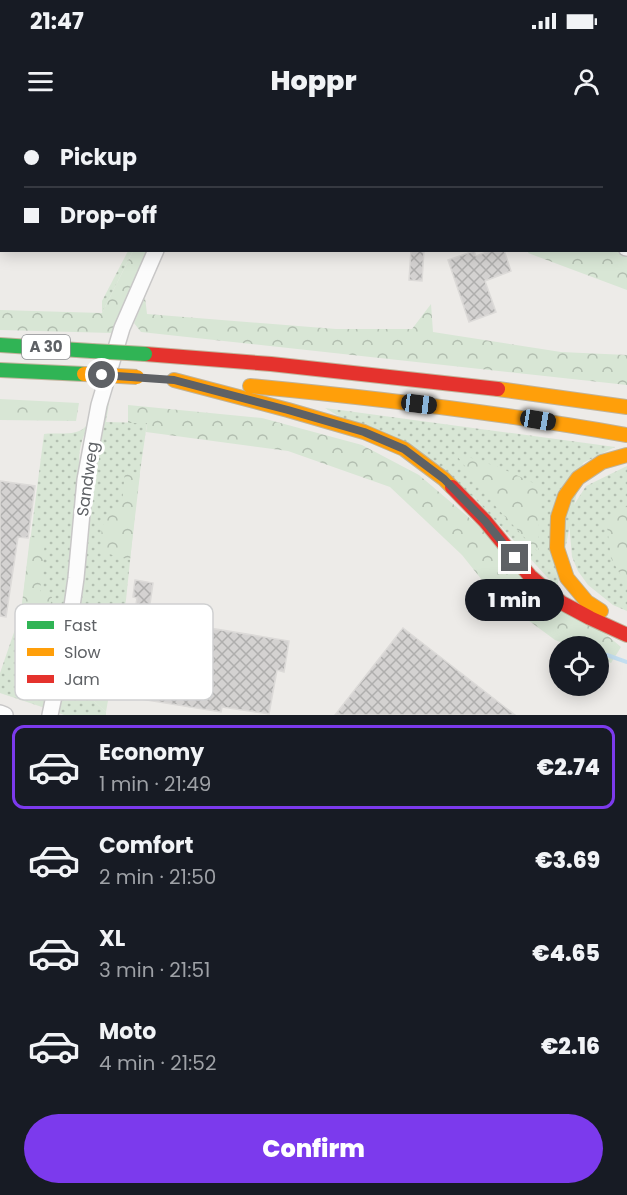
<!DOCTYPE html>
<meta charset="utf-8">
<style>
:root{--surface:#171b24;--page:#20242c;--text:#f1f3f6;--muted:#9ea1a6;--line:#363941;--accent:#7c3aed}
body{margin:0;font-family:Poppins,sans-serif;background:var(--page);color:var(--text);height:100vh;display:flex;flex-direction:column;font-size:22px;white-space:nowrap}
*{box-sizing:border-box;margin:0}
p{font-size:20px;color:var(--muted)}
.icon{flex:none;width:33px;height:33px;fill:none;stroke:currentColor;stroke-width:2;stroke-linecap:round;stroke-linejoin:round}
.map{position:relative;height:595px;overflow:hidden}
.side{display:flex;flex-direction:column;background:var(--surface);flex:1}
.side>*{flex:none}
.top-card{position:absolute;left:0px;top:0px;width:627px;height:132px;box-shadow:0 3px 15px #0003;display:grid;align-content:center;height:132px;padding:0 24px;background:var(--surface)}
.controls{position:absolute;left:549px;top:516px;display:grid;gap:12px}
.controls a{display:grid;place-items:center;width:60px;height:60px;border-radius:50%;background:var(--surface);box-shadow:0 3px 15px #0003;font-size:30px}
.end{position:absolute;width:27px;height:27px;margin:-14px;border:8px solid #5e6165;background:#fff;box-shadow:0 0 0 3px #fff}
.from{border-radius:50%}
.bubble{position:absolute;height:42px;border-radius:21px;background:var(--surface);box-shadow:0 3px 15px #0003;font-size:20px;font-weight:800;line-height:42px;text-align:center}
.car{position:absolute;width:18px;height:36px;margin:-18px -9px;border-radius:8px;box-shadow:0 0 4px 2px #0007;background:linear-gradient(#222 24%,#8ab4d8 0 40%,#222 0 76%,#8ab4d8 0 86%,#222 0)}
.top-card b{display:flex;align-items:center;gap:21px;height:57px;font-size:22px}
.top-card b+b{border-top:2px solid var(--line)}
.top-card i{width:15px;height:15px;background:var(--text)}
ul{padding:10px 0 0;list-style:none}
li{display:flex;align-items:center;gap:18px;height:84px;margin:0 12px 9px;padding:0 12px;border:3px solid transparent;border-radius:12px}
li div{flex:1}
li b{display:block;font-size:22px}
li em{font-style:normal;font-weight:800}
li.on{border-color:var(--accent)}
li>.icon{width:54px;height:54px;stroke-width:1.5}
.cta{display:flex;gap:12px;margin-top:auto;padding:12px 24px}
.cta a{flex:1;height:69px;border-radius:36px;background:var(--accent);color:#fff;font-size:24px;font-weight:800;line-height:69px;text-align:center}
.status{display:flex;justify-content:space-between;align-items:center;height:42px;padding:0 30px;background:var(--surface);direction:ltr}
.status svg{height:16px;fill:currentColor}
header{display:flex;justify-content:space-between;align-items:center;height:78px;padding:0 24px;background:var(--surface);font-size:27px;font-weight:800}
.map>svg:first-child{display:block}
.grass{fill:url(#grass-dots)}
.forest{fill:url(#forest-crowns)}
.lines{fill:none;stroke-linecap:round;stroke-linejoin:round}
.stream{stroke:#c3def0;stroke-width:4}
.building{fill:url(#building-cross-hatch);stroke:#dcdad8;stroke-width:1.5}
.street-casing{stroke:#c8c7c7;stroke-width:18}
.fast-casing{stroke:#c0b39a;stroke-width:16}
.slow-casing{stroke:#c0b39a;stroke-width:16}
.jam-casing{stroke:#c0b39a;stroke-width:16}
.street{stroke:#fcfcfc;stroke-width:15}
.fast{stroke:#30b455;stroke-width:14}
.slow{stroke:#ff9f0a;stroke-width:14}
.jam{stroke:#e5322d;stroke-width:14}
.fast-bridge-casing{stroke:#c0b39a;stroke-width:16;stroke-linecap:butt}
.slow-bridge-casing{stroke:#c0b39a;stroke-width:16;stroke-linecap:butt}
.fast-bridge{stroke:#30b455;stroke-width:14}
.slow-bridge{stroke:#ff9f0a;stroke-width:14}
.route{stroke:#5e6165;stroke-width:8}
.labels{text-anchor:middle;stroke-width:6;stroke-linejoin:round;paint-order:stroke}
.shield{fill:#fff;stroke:#8e9093;stroke-width:1.5}
.shield-label{font-size:15px;font-weight:bold;fill:#5e6165}
.street-label{font-size:16px;fill:#5e6165;stroke:#fff}
.key{fill:#fff;stroke:#cfd0d1;stroke-width:1.5}
.key-label{font-size:16px;fill:#5e6165}
</style>
<div class="status"><b>21:47</b><svg viewBox="0 0 49 12"><path d="M0 12V9h3v3zM5 12V6h3v6zM10 12V3h3v9zM15 12V0h3v12zM26 1h20v11H26zM47 4h2v5h-2z"/></svg></div>
<header><svg class="icon" aria-label="menu" viewBox="0 0 24 24"><path d="M4 6h16M4 12h16M4 18h16"/></svg>Hoppr<svg class="icon" aria-label="person" viewBox="0 0 24 24"><circle cx="12" cy="8" r="4"/><path d="M4 21q1-7 8-7t8 7"/></svg></header>
<div class="map">
<svg width="627" height="595" viewBox="0 0 627 595">
<defs>
<pattern id="grass-dots" width="8" height="8" patternUnits="userSpaceOnUse" patternTransform="scale(1.5)"><rect width="8" height="8" fill="#d8e6d5"/><path d="M2 2h.1M6 6h.1" fill="none" stroke="#b2beb0" stroke-width="1.8" stroke-linecap="round"/></pattern>
<pattern id="forest-crowns" width="20" height="18" patternUnits="userSpaceOnUse" patternTransform="scale(1.5)"><rect width="20" height="18" fill="#d8e6d5"/><path d="M2 6a3 3 0 1 1 6 0M12 15a3 3 0 1 1 6 0" fill="none" stroke="#b2beb0"/></pattern>
<pattern id="building-cross-hatch" width="8" height="8" patternUnits="userSpaceOnUse" patternTransform="scale(1.5)"><rect width="8" height="8" fill="#d4d2d1"/><path d="M0 0l8 8M0 8l8-8" fill="none" stroke="#afaead"/></pattern>
</defs>
<rect width="100%" height="100%" fill="#edebe8"/>
<g class="grass">
<path d="M128,131H133L102,193V181Z"/>
<path d="M106,283H109L106,302L147,303L137,373L126,480L122,500L116,499L93,580L106,592V595H64L56,592L59,575L66,576L70,560L66,559L74,508L93,338Z"/>
<path d="M325,288L615,327L583,343L557,468L474,377Z"/>
<path d="M90,297V305C79,320 76,342 83,359L72,460L45,588L0,573V553L21,492L44,314C56,312 78,317 86,306C88,303 88,300 90,297Z"/>
<path d="M627,346V491L613,485L588,465L578,451L572,437L569,402L572,388L586,366Z"/>
</g>
<g class="forest">
<path d="M529,130L616,131L627,135V170L528,133Z"/>
<path d="M133,131H151L112,213L0,210V190L102,193Z"/>
<path d="M145,177L147,194L336,209H412L431,184L433,212L561,232L627,235V265L141,212L134,203Z"/>
<path d="M0,279L79,283L76,301L0,300Z"/>
<path d="M128,285L262,298L362,325L419,355L621,527L611,543L599,538L598,526H571L555,520L494,475L462,435L390,367L288,331L146,312L147,303H128Z"/>
<path d="M454,332L501,348L540,366L538,432L497,388Z"/>
<path d="M125,350L140,354L130,440L102,432C100,406 101,401 122,385Z"/>
<path d="M627,387V467L611,438L606,398L623,388Z"/>
<path d="M30,417L42,418L45,421L40,471L52,477L45,513L41,516L21,508L15,509L21,492Z"/>
<path d="M116,499L122,500L106,592L93,580L110,501Z"/>
</g>
<g class="lines">
<path class="stream" d="M607,535L627,542"/>
</g>
<g class="building">
<path d="M411,130H424L422,161L409,160Z"/>
<path d="M492,130H504L511,151L485,161L496,192L469,202L448,140L474,131L476,136Z"/>
<path d="M0,361L35,366L28,418L18,417L6,497L0,496Z"/>
<path d="M135,460L153,463L148,498L289,521L284,552L277,550L269,594L222,587L221,592L121,576L137,478L133,477Z"/>
<path d="M403,508L515,595H335Z"/>
</g>
<g class="lines">
<g class="street-casing">
<g id="street">
<path d="M403,0L406,2"/>
<path d="M217,2V0"/>
<path d="M626,128H627"/>
<path d="M0,593L5,595"/>
<path d="M50,595L70,500L76,458L85,360L99,285L122,208L156,130"/>
</g>
</g>
<g class="fast-casing">
<g id="fast">
<path d="M0,225L92,231"/>
<path d="M0,250L84,254"/>
</g>
</g>
<g class="slow-casing">
<g id="slow">
<path d="M174,260L288,290L364,312L404,329L444,359L452,367"/>
<path d="M250,266C376,278 502,293 627,315"/>
<path d="M498,269L627,287"/>
<path d="M601,491L587,482L567,458L557,428L558,397L565,376L578,358L602,342L627,335"/>
</g>
</g>
<g class="jam-casing">
<g id="jam">
<path d="M145,234L271,244L498,269"/>
<path d="M452,367L485,401L530,456L562,483L590,498L627,515"/>
</g>
</g>
<use href="#street" class="street"/>
<use href="#fast" class="fast"/>
<use href="#slow" class="slow"/>
<use href="#jam" class="jam"/>
<g class="fast-bridge-casing">
<path id="fast-bridge" d="M92,231L145,234"/>
</g>
<g class="slow-bridge-casing">
<path id="slow-bridge" d="M84,254L137,257"/>
</g>
<use href="#fast-bridge" class="fast-bridge"/>
<use href="#slow-bridge" class="slow-bridge"/>
</g>
<g class="lines">
<path class="route" d="M102,255L174,260L288,290L364,312L404,329L444,359L485,401L515,438"/>
</g>
<g class="labels">
<rect class="shield" x="22" y="215" width="48" height="24" rx="4.5"/>
<g class="shield-label">
<text x="46" y="232">A 30</text>
</g>
<g class="street-label">
<text transform="translate(87 359) rotate(-82)" y="6">Sandweg</text>
</g>
</g>
<rect x="15" y="484" width="198" height="96" rx="9" class="key"/>
<rect x="27" y="501" width="27" height="8" fill="#30b455"/>
<rect x="27" y="528" width="27" height="8" fill="#ff9f0a"/>
<rect x="27" y="555" width="27" height="8" fill="#e5322d"/>
<g class="key-label">
<text x="64" y="511">Fast</text>
<text x="64" y="538">Slow</text>
<text x="64" y="565">Jam</text>
</g>
</svg>
<div class="controls">
<a><svg class="icon" aria-label="locate" viewBox="0 0 24 24"><circle cx="12" cy="12" r="6"/><path d="M12 2v4M12 18v4M2 12h4M18 12h4"/></svg></a>
</div>
<i class="end from" style="left:102px;top:255px"></i>
<i class="end" style="left:515px;top:438px"></i>
<div class="bubble" style="left:465px;top:459px;width:99px">1 min</div>
<i class="car" style="left:419px;top:284px;rotate:97deg"></i>
<i class="car" style="left:538px;top:300px;rotate:99deg"></i>
<div class="top-card">
<b><i class="from"></i>Pickup</b>
<b><i></i>Drop-off</b>
</div>
</div>
<section class="side">
<ul>
<li class="on"><svg class="icon" aria-label="car" viewBox="0 0 24 24"><path d="M5 17H2v-5l4-1 3-4h7l3 4 3 1v5h-3M9 17h6M6 11h13"/><circle cx="7" cy="17" r="2"/><circle cx="17" cy="17" r="2"/></svg><div><b>Economy</b><p>1 min · 21:49</p></div><em>€2.74</em></li>
<li><svg class="icon" aria-label="car" viewBox="0 0 24 24"><path d="M5 17H2v-5l4-1 3-4h7l3 4 3 1v5h-3M9 17h6M6 11h13"/><circle cx="7" cy="17" r="2"/><circle cx="17" cy="17" r="2"/></svg><div><b>Comfort</b><p>2 min · 21:50</p></div><em>€3.69</em></li>
<li><svg class="icon" aria-label="car" viewBox="0 0 24 24"><path d="M5 17H2v-5l4-1 3-4h7l3 4 3 1v5h-3M9 17h6M6 11h13"/><circle cx="7" cy="17" r="2"/><circle cx="17" cy="17" r="2"/></svg><div><b>XL</b><p>3 min · 21:51</p></div><em>€4.65</em></li>
<li><svg class="icon" aria-label="car" viewBox="0 0 24 24"><path d="M5 17H2v-5l4-1 3-4h7l3 4 3 1v5h-3M9 17h6M6 11h13"/><circle cx="7" cy="17" r="2"/><circle cx="17" cy="17" r="2"/></svg><div><b>Moto</b><p>4 min · 21:52</p></div><em>€2.16</em></li>
</ul>
<div class="cta"><a>Confirm</a></div>
</section>
